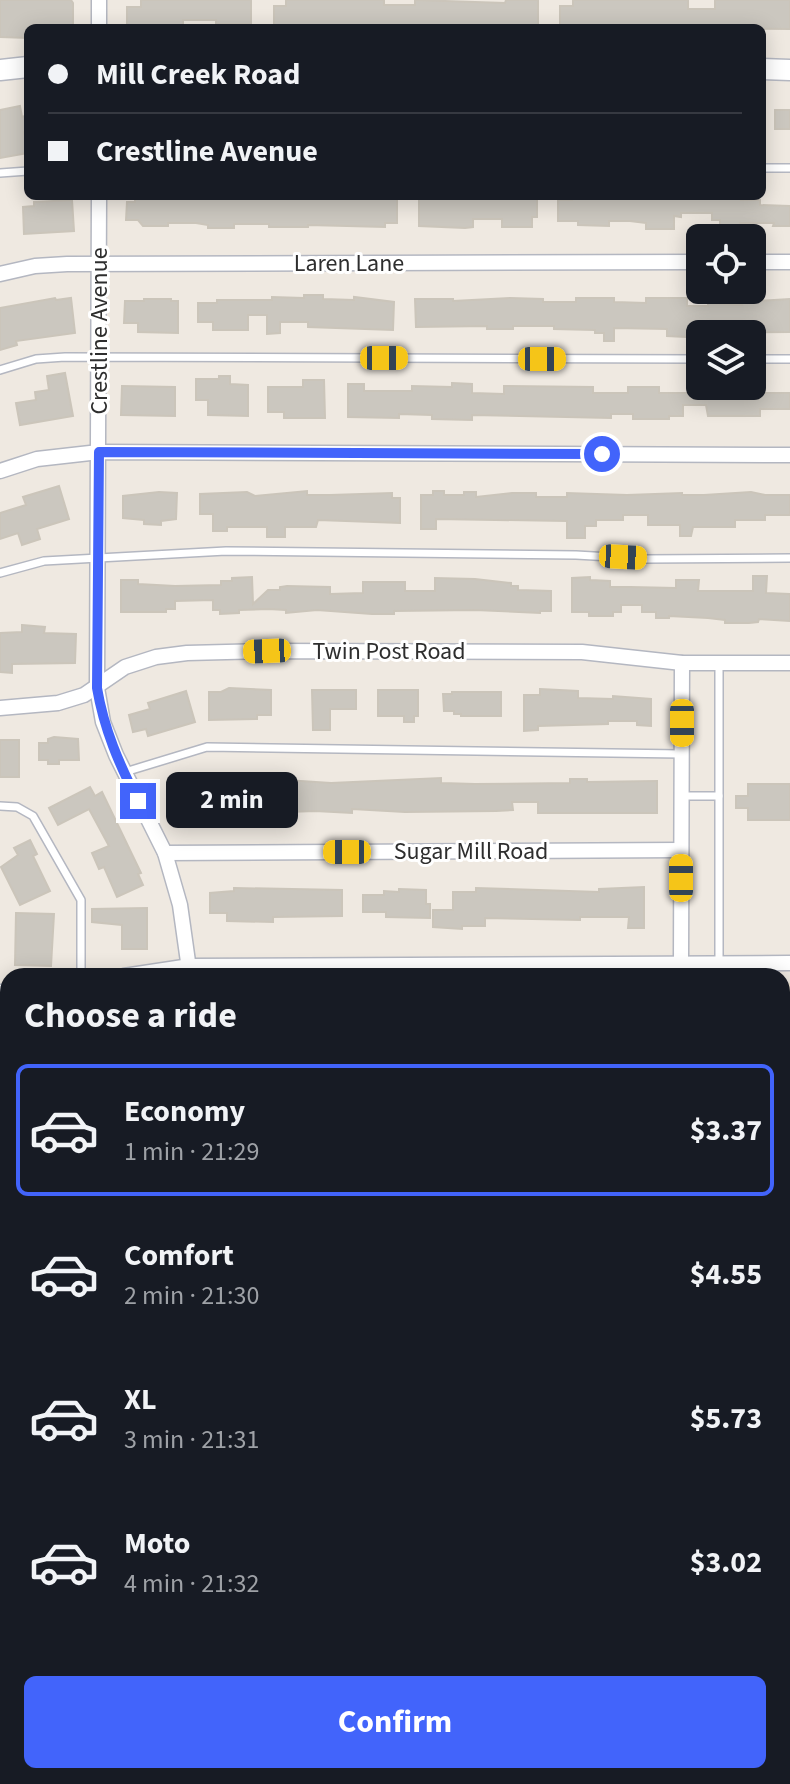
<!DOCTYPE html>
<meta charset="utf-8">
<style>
:root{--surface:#171b24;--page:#242831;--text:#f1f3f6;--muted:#9ea1a6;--line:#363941;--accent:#4264fb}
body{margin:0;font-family:"Source Sans 3",sans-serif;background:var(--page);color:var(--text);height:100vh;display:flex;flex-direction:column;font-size:30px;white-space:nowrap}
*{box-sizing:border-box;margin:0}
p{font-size:26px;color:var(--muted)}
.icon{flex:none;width:44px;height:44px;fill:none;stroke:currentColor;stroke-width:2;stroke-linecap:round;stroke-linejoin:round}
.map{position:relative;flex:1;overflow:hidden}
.details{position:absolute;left:0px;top:968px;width:790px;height:816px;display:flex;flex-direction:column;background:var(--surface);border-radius:24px 24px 0 0;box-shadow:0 4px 20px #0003}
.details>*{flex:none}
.hud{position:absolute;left:24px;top:24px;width:742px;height:176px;border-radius:12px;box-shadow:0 4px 20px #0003;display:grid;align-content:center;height:176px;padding:0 24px;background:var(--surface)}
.tools{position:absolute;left:686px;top:224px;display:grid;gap:16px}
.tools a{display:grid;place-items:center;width:80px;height:80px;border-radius:12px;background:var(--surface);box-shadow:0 4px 20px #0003;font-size:40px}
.end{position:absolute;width:36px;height:36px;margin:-18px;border:10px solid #4264fb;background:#fff;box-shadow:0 0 0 4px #fff}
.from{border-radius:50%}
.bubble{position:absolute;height:56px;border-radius:12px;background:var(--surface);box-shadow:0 4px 20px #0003;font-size:26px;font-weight:700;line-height:56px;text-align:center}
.car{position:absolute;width:24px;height:48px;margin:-24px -12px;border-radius:10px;box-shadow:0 0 6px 2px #0007;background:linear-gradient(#f5c518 24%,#345 0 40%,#f5c518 0 76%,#345 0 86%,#f5c518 0)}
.hud b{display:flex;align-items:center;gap:28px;height:76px;font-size:30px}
.hud b+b{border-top:2px solid var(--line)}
.hud i{width:20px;height:20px;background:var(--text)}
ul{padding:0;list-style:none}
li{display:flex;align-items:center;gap:24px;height:132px;margin:0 16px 12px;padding:0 8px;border:4px solid transparent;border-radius:12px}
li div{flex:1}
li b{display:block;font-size:30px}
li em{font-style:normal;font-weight:700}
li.active{border-color:var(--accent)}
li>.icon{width:72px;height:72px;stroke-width:1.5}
h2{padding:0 24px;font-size:36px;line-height:96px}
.button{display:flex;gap:16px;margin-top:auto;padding:16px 24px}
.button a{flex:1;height:92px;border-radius:12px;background:var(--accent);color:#fff;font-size:32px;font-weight:700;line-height:92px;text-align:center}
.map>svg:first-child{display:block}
.education{fill:#f0e6d1}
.pitch{fill:#c9ec9a}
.building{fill:#cbc7bf;stroke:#cbc5ba;stroke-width:2}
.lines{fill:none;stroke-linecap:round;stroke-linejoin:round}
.lane-casing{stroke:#b4b7c1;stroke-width:10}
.street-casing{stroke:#b4b7c1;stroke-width:17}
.secondary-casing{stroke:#b4b7c1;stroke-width:23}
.lane{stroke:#fff;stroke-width:7}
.street{stroke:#fff;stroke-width:14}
.secondary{stroke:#fff;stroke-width:20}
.route{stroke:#4264fb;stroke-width:10}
.labels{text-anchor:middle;stroke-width:6;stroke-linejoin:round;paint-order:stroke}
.street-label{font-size:24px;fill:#2e2e2e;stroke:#fff}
</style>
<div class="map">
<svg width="790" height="1784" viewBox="0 0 790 1784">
<rect width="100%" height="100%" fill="#efe9e1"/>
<rect class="education" x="782" y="983" width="8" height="597"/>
<rect class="pitch" x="782" y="998" width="8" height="96"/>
<g class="building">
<path d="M0,0H71L73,3V28H28V38L0,37Z"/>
<path d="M141,0H251V24H216V20H183V28H127V7H141Z"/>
<path d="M286,0H384V5H415V0L505,3L506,0H538V28H274V6H286Z"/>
<path d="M573,0H688V9H715V0H790V29L646,28V25H617V28H560V6H573Z"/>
<path d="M20,106L22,117L28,115V131L24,132L28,153L0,158V110Z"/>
<rect x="775" y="110" width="15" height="19"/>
<path d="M135,196H231V199H286L397,196V223H385V227L308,225V227H269V224H234V228H208V225L196,223H168V226H143L138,220H126L127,202H135Z"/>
<path d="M484,196H537V217H532V227H502V219H473V227L465,228L419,226V198Z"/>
<path d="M572,196H741V200H760V205L790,206V226H773L774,223H740V227H720V220H712V213H681V217L674,216V229H646V223L630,221H609V226L578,225V221H558V200H572Z"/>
<path d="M72,200L74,231L24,234L23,207L34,206V202Z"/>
<path d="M304,295H323V299L354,300V297L394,302L393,330L308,327V322H280V333L267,334V315H248V330H213V322H198V303H217V300H272V297L304,298Z"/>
<path d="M55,298L56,300L71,298L75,333L16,341L17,345L0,350V308Z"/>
<path d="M510,298L543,299V302H576V298H614V302L646,303V298H687V306H708V303L742,305V302L790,299V332L687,333L686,337L667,336V329L614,328V341H604V333H595V330L554,329V326H513V329H487V326L416,327L415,299H453V301Z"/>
<path d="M144,299H171V301H178V333L138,332V323H124L125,301H144Z"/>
<path d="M65,373L73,416L20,425L16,403L36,400L35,392L49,390L47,376Z"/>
<path d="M219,376H230V384L248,385V416L208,415V400H196V379H219Z"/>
<path d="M303,380H324L325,418H284V412H268V387H303Z"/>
<path d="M452,383L472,384V393L504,394V386L593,387V393H628V387H659V393H698V386H759V393H790V409H760V416H708L706,405H683V416H669V419H633V414H611V418L472,415V420L432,419V415L399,414V418L348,417V384H364V391H412V386L452,387Z"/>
<path d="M122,386L175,387V416L121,415Z"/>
<path d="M59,486L69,519L37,529L40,539L22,545L18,533L0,539V513L26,505L23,497Z"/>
<path d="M307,491V495H330L392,493V498H400V523L318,520L316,527H285V537H267V527H227V531H213V514H200V494L247,492L255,496Z"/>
<path d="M433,491H444V495H464V492H476V497L512,493H536V497H567V493L627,495L682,493V495H704L751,492L765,495H790V515H765V520H735V527H693L691,536H680V525H648V515H623V520H596V526H585V538H567V521L436,519V529H421V495H433Z"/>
<path d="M159,492L177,493L176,519L161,521V525L144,524V520L123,518V496Z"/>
<path d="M753,576H767L766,593L790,594V621L759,619L758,622L749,623H725V620L708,618L669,616V618H656V612H642V605H621V612H613V616H589V612H572V578L590,577V580L610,581V587H630L676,588V580H699L698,591H753Z"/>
<path d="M252,577L253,604L268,590H280V587L287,586L330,587V594L363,593V582H405V591H435V578L475,579L511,583V586H518V590L551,591V611H540V613L475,610L394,611V614H372L317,610L286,613V610L268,609L239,610V613L220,614V610H213V600L175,601V609H166V612H121V580H138V584L175,586L221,585V581H232V578Z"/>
<path d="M22,625L45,627L44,633L76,634L75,663L12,664V673L0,672V633L22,632Z"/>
<path d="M229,688L271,690V715H257V719L209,720V692H221Z"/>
<path d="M540,689L578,691V698L613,699V696L651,699V726L637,725V721H608V724L538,726V730L524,731V695H540Z"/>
<path d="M312,690H356V709H330V730H313Z"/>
<path d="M378,690H418V716H414V722H404V716H378Z"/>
<path d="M186,691L195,722L148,736L146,729L133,732L129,715L150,709L148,703Z"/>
<path d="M452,692H501V716H461V714H454V711H444L443,694H452Z"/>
<path d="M54,737L78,739L79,760H59V764H48V760H39V743H48V739Z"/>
<rect x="0" y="740" width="19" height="37"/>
<path d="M255,778L331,783L441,778V783L475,784L570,783V779H587V782L657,781V813H538V802H512L513,810L496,811L405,812L352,809V813L315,811L261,813V811H250V808H229V815H204V813L173,812V808H168V784L229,781V790H255Z"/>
<path d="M748,784H790V820H748V808H736V796H748Z"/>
<path d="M90,787L95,796L102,792L141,873L138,874L143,885L117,897L104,867L99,869L92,853L109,846L89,809L58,825L49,808Z"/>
<path d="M30,840L37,854L33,856L50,891L20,905L1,867L18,855L14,848Z"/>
<path d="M644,887V928H628L629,917H580V920L485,918V926H462V929L433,927V910H453V892H476V888L599,892V889Z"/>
<path d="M234,888L342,890V916L273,917V922L227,921V913H210V893L234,891Z"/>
<path d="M399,889L426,890V904H430V918L386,917V912H363V895H384V891L399,892Z"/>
<path d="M147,908V949H122V925L92,922V909Z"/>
<path d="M16,913L54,914L51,966L15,965Z"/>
</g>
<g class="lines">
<g class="lane-casing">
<g id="lane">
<path d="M762,168H790"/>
<path d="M0,173L28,171"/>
<path d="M752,359H790"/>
<path d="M0,370L36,359L65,357L700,359"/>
<path d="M0,573L44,561L226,551L576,555L646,559L790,558"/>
<path d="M719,663V962"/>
<path d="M125,772L207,747L681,754"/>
<path d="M681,796H719"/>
<path d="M0,806L17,807L33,816L81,900V976"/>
<path d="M0,1090H8"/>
<path d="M782,1136H790"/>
<path d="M0,1288H8"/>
<path d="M782,1544H790"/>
<path d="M782,1718L790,1719"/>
</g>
</g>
<g class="street-casing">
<g id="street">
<path d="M99,28V0"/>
<path d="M99,196L97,688L103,722L116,755L165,853L180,905L190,976"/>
<path d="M752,262H790"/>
<path d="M0,274L35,266L67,264L700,262"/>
<path d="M0,471L37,459L99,452L790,455"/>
<path d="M0,708L58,703L84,695L125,667L156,657L187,653L267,651L582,652L682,663H790"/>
<path d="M165,853L681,850"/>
<path d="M681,962L682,663"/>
<path d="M124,976L190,966L790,963"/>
<path d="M0,992H8"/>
<path d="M0,1188H8"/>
<path d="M0,1387H8"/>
<path d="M782,1596H790"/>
<path d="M168,1776V1784"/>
</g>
</g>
<g class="secondary-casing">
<g id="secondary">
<path d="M762,69L790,70"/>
<path d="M0,70L28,67"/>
</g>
</g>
<use href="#lane" class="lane"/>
<use href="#street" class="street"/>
<use href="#secondary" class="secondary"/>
</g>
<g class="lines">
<path class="route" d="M138,801C119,764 104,729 97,688L99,452L602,454"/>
</g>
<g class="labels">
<g class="street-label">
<text x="349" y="271">Laren Lane</text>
<text transform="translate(99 331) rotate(-90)" y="8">Crestline Avenue</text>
<text x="389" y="659">Twin Post Road</text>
<text x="471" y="859">Sugar Mill Road</text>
</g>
</g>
</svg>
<div class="tools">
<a><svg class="icon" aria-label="locate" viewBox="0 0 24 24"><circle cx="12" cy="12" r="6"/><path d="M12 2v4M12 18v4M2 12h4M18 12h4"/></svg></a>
<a><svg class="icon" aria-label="layers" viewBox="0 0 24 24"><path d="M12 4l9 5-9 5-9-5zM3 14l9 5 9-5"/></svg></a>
</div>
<i class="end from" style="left:602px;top:454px"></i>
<i class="end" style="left:138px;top:801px"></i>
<div class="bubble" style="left:166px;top:772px;width:132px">2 min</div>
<i class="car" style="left:384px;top:358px;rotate:90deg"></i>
<i class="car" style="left:542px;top:359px;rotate:90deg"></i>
<i class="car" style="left:623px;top:557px;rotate:93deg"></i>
<i class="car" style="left:267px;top:651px;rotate:268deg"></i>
<i class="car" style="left:682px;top:723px;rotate:180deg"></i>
<i class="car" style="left:347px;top:852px;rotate:270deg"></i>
<i class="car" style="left:681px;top:878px;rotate:0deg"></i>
<div class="hud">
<b><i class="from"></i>Mill Creek Road</b>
<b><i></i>Crestline Avenue</b>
</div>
<section class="details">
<h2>Choose a ride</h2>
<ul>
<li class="active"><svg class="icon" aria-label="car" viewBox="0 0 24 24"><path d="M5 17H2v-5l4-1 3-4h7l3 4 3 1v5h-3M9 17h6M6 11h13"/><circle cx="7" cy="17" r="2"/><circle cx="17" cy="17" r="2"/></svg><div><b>Economy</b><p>1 min · 21:29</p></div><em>$3.37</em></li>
<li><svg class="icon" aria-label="car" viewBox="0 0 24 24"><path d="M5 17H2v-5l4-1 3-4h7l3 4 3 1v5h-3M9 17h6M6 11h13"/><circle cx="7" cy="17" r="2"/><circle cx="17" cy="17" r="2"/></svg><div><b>Comfort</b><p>2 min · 21:30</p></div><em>$4.55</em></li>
<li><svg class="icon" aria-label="car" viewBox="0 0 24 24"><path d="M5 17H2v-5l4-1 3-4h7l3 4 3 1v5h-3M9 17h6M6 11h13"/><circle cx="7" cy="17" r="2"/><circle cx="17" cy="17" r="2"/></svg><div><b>XL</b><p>3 min · 21:31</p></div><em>$5.73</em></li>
<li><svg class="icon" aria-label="car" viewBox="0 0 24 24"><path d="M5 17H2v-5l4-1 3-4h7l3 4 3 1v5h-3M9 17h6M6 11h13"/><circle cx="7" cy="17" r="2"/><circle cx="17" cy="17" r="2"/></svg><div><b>Moto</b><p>4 min · 21:32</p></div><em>$3.02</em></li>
</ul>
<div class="button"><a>Confirm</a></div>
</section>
</div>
